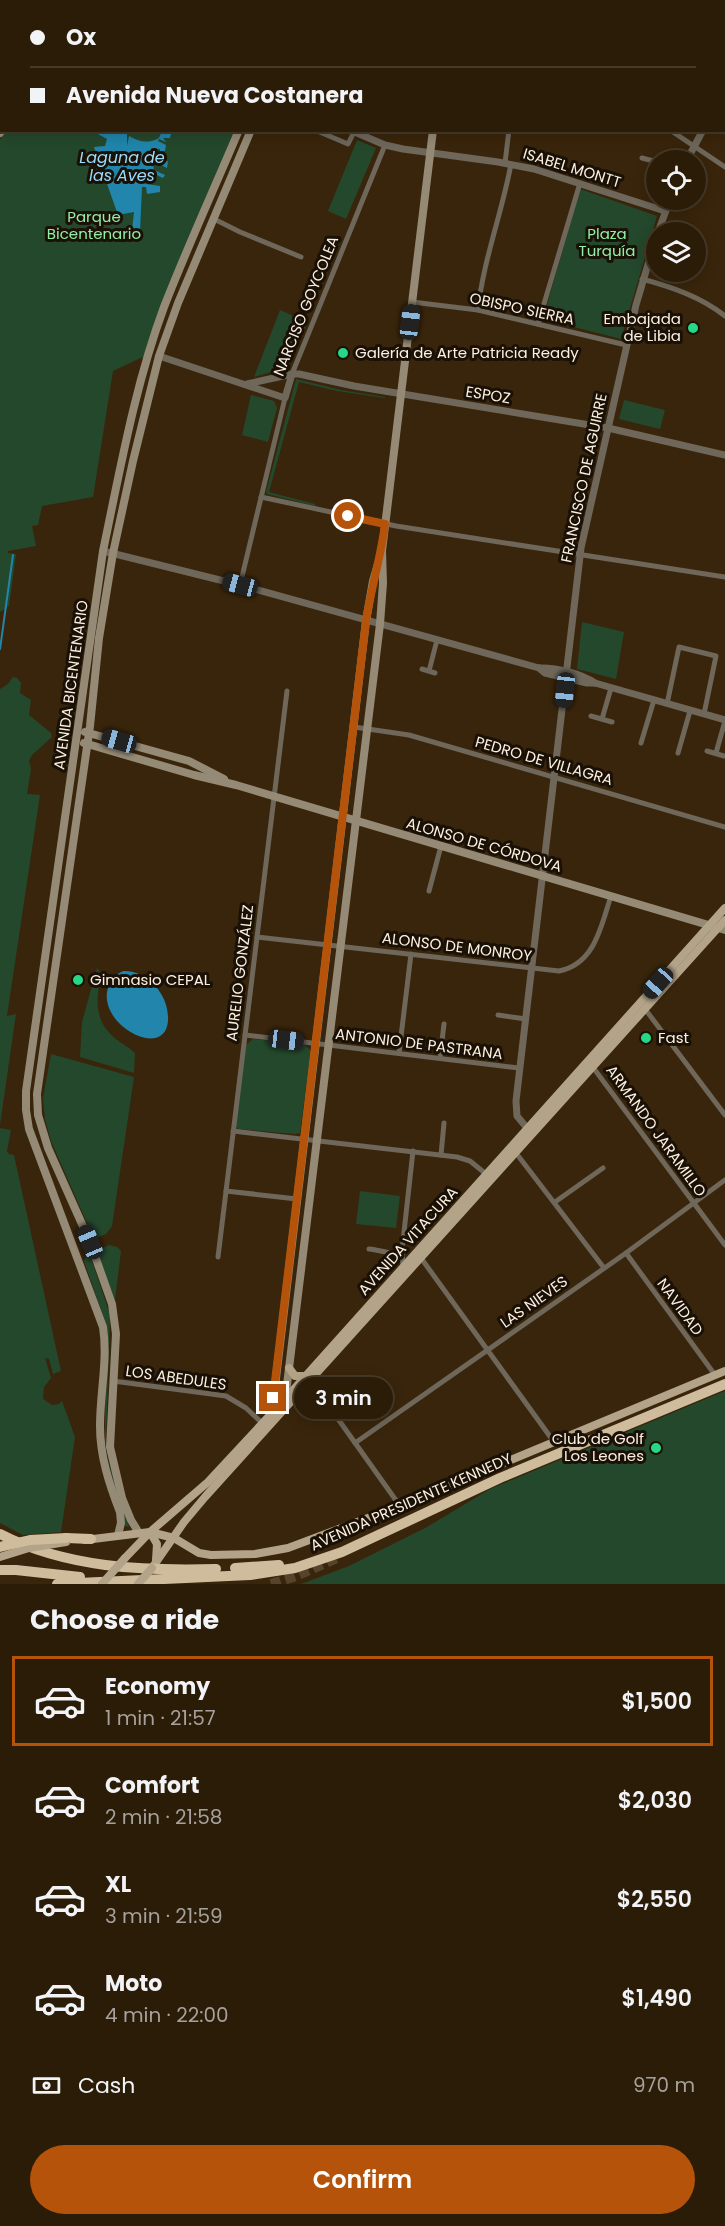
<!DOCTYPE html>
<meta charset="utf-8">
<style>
:root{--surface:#2b1c08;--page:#372916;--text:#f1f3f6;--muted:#a6a19c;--line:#473a29;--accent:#b45309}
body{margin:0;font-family:Poppins,sans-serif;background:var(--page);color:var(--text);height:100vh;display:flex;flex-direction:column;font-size:22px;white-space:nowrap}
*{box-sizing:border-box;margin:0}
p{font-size:20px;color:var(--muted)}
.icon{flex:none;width:33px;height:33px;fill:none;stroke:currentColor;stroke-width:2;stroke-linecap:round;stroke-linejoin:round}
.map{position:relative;height:1584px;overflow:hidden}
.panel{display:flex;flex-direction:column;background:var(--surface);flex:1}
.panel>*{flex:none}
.guide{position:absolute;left:0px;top:0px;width:726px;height:132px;box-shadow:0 3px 15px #0003,0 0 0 2px var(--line);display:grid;align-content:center;height:132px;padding:0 30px;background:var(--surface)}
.buttons{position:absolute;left:646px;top:150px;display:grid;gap:12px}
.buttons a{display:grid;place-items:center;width:60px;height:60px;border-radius:50%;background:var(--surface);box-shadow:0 3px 15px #0003,0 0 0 2px var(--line);font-size:30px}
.end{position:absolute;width:27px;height:27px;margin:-14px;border:8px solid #b45309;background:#fff;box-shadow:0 0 0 3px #fff}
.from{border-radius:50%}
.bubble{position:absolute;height:42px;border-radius:21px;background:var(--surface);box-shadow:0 3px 15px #0003,0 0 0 2px var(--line);font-size:20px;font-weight:600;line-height:42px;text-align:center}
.car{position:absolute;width:18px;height:36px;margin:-18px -9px;border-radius:8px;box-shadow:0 0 4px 2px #0007;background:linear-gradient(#222 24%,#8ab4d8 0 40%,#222 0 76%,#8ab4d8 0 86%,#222 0)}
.guide b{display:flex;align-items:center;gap:21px;height:57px;font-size:22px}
.guide b+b{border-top:2px solid var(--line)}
.guide i{width:15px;height:15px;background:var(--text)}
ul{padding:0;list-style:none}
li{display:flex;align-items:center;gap:18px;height:90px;margin:0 12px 9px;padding:0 18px;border:3px solid transparent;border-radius:0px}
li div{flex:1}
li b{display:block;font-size:22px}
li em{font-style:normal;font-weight:600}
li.selected{border-color:var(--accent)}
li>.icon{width:54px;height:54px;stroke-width:1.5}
h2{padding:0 30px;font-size:27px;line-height:72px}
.pay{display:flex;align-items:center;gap:15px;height:66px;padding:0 30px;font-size:22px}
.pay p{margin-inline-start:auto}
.action{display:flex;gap:12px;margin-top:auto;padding:12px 30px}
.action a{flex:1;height:69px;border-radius:36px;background:var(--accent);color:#fff;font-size:24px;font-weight:600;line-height:69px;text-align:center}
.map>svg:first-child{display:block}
.green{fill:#24482c}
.water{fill:#2185ac}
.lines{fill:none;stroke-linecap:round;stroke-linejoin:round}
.stream{stroke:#2185ac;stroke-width:2}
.motorway-tunnel{stroke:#57432b;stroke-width:10;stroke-dasharray:10 5;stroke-linecap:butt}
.minor{stroke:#6e675a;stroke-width:5}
.tertiary{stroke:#6e675a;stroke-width:7}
.secondary{stroke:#958a75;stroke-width:8}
.primary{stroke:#b3a489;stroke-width:8}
.motorway{stroke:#cfbc9c;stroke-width:10}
.primary-bridge{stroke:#b3a489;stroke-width:8}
.motorway-bridge{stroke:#cfbc9c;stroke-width:10}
.route{stroke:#b45309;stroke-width:8}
.poi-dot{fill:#26d886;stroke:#191006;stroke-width:2}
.labels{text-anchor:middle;stroke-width:6;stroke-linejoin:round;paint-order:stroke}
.street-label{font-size:15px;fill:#fef0e1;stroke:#191006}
.park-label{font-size:15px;fill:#92efa5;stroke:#191006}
.poi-label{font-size:15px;fill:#fef0e1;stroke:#191006;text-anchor:start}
.water-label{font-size:16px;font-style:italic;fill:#99dcfd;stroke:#191006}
</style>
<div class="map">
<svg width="725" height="1584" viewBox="0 0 725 1584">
<rect width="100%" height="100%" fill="#39250b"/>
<g class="green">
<path d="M5,130L236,131L145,356L113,371L93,497L42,506L38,525L32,526L36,546L8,551V553L16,554L9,606L0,612V140Z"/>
<path d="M357,140L376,148L346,219L328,211Z"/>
<path d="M580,189L657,216L621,339L543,319Z"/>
<path d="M280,310L308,322L288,367L254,377Z"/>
<path d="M296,379L341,390L385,397V398L337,391L299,382L269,492L315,504V506L267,494L266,492Z"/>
<path d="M251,395L274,401L277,408L268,442L242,435Z"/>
<path d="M624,400L665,410L660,429L619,419Z"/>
<path d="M582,622L624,632L616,679L577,669Z"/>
<path d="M13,677L17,678L21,683L20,693L31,700L29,715L51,733L52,737L32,755L29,761L31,769L27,794L40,795L7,1016L16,1014L0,1125V689L8,684Z"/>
<path d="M97,968L102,974C95,998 94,1022 116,1039C122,1044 129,1047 135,1053L134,1073L80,1057L82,1022Z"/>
<path d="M253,1039L305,1045L311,1051L300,1133L295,1134L238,1129L235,1125L245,1046Z"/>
<path d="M51,1054L134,1077L112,1226L106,1234L94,1239L51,1141L45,1119L43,1098Z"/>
<path d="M0,1128L11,1130L7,1151L9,1154L14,1155L61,1371L53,1374L49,1359L45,1358L51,1378L44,1387L43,1399L52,1405L59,1404L62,1401L75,1437L61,1532L23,1535L0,1523Z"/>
<path d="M360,1191L400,1196L396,1228L356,1224Z"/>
<path d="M109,1245L117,1247L121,1251L115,1300L96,1251Z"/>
<path d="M87,1255L91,1258L110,1315L106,1440L111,1466L129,1527L125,1526L111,1473L105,1441V1387L108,1340L106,1324L84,1261Z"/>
<path d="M725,1391V1584H301L349,1566L427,1527L490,1489Z"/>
</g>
<g class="water">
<path d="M97,131H123L127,134V146L129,136C139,142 148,144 159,138L162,131L171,134L170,138H163L166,142L159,139L158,141L166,145L165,151H160V149L146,151L147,154H164V156L146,160V163L161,160L162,162L168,161L167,168L159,164H153L154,170L165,175L163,178L144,169L143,172L155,177H144L143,179L154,183L141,181L140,183L160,186V192L147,194L146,187H142L140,232L132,230L134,212L118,215L94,147L105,146L107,139L96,133Z"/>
<path d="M123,971C148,970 170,996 168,1021C165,1059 102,1028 107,992C109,982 114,975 123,971Z"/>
</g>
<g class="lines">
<path class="stream" d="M0,649L13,555"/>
<path class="motorway-tunnel" d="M271,1584L296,1576L337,1558"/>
<g class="minor">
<path d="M668,0L670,2"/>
<path d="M610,2V0"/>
<path d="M724,40H725"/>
<path d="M315,130L348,144L354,132"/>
<path d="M670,130L725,167"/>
<path d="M642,158L657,162"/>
<path d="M505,163L509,130"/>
<path d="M214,219L240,232L301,257"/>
<path d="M642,279C672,287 701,297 725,316"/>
<path d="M412,302L478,310L626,345"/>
<path d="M478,310C483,261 502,213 511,164"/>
<path d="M538,324L580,183"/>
<path d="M292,374L385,145"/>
<path d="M261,497L396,526L725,577"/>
<path d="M240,585L285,398"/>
<path d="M422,669L435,673"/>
<path d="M429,671L437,640"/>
<path d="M667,704L679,647L716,656L704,714"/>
<path d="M591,716L612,722"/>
<path d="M602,719L611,688"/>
<path d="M354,727L409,735L725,827"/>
<path d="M641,743L654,700"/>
<path d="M707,751L724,756"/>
<path d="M678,753L690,711"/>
<path d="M716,753L725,721"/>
<path d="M429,891L441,846"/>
<path d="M257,937L559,971C595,964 601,926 611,896"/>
<path d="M645,1009L725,1115"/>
<path d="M498,1015L526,1019"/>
<path d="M245,1035L519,1068"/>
<path d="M399,1053L411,954"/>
<path d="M440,1058L444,1024"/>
<path d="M592,1066L725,1245"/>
<path d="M233,1131L457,1157L470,1161L486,1174"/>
<path d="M516,1153L604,1268"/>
<path d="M441,1155L444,1123"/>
<path d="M226,1191L297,1199"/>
<path d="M555,1202L603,1168"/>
<path d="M369,1249C380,1250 389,1254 402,1254"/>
<path d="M626,1253L715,1375"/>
<path d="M218,1257L287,691"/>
<path d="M421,1258L554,1442"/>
<path d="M403,1268L402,1250L413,1151"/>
<path d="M113,1381L226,1396L246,1408L262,1423"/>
<path d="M311,1381L400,1506"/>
<path d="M355,1443L626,1253L725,1180"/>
</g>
<g class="tertiary">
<path d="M724,91L725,90"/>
<path d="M350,130L385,145L403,149L498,162L534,169L665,211"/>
<path d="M687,160L703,130"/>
<path d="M658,232L670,200"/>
<path d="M159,356L285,398L292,374"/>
<path d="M247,384L292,374H299L354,386L608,428L725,455"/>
<path d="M103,551L240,585L539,668C556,667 581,674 595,683"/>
<path d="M539,668L545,673L587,683H595L725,720"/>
<path d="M527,1128L517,1116L516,1101L581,548L636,305L657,234"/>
</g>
<g class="secondary">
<path d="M61,2L62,0"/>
<path d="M73,2L74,0"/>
<path d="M85,2L86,0"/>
<path d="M444,2V0"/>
<path d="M450,2V0"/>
<path d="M0,117L2,114"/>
<path d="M0,133L2,130"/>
<path d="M85,732L189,761L224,779"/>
<path d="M84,743L194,775L236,785L725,930"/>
<path d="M285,1401L380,624L383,583L382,551L433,130"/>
<path d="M272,1412L366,621L373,581L380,557"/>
<path d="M139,1533L131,1520L122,1498L110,1447L116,1334L112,1304L90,1242L48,1148L38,1115L37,1094L90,726L99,638L113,553L133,461L159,356L178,303L251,130"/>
<path d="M118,1535L121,1523L120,1512C109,1484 100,1456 100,1426C100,1392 108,1360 103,1327L29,1129L26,1110V1091L103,551C120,470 135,385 164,307C187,248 214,189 239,130"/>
</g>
<g class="primary">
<path d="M289,1368L295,1376H306"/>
<path d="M150,1532L157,1544L156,1560"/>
<path d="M85,1540L150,1532L174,1538L199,1553L211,1555L255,1554L288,1548L400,1506L725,1371"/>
<path d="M125,1558L150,1532L208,1482L286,1398L725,908"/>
<path d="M152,1568L184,1522L205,1497L725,920"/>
</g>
<g class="motorway">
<path d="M0,1534C66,1568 143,1571 216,1569"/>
<path d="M66,1538L91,1539"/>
<path d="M235,1568L279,1565"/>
<path d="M0,1570H16L80,1577"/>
<path d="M57,1584L250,1575L295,1568L342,1552L500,1478L725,1384"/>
</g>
<g class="primary-bridge">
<path d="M0,1557L29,1548L66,1542"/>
<path d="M102,1584L125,1558"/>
<path d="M138,1584L152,1568"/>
</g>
<path class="motorway-bridge" d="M0,1547L30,1540L66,1538"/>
</g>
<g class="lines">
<path class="route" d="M273,1398L366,621C371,588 381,557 385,524L348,516"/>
</g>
<g class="poi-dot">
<circle cx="693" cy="328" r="6"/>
<circle cx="343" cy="353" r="6"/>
<circle cx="78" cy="980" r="6"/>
<circle cx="646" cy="1038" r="6"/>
<circle cx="656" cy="1448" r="6"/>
</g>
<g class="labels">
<g class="street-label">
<text transform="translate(572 168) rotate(17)" y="5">ISABEL MONTT</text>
<text transform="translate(306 306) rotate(-68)" y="5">NARCISO GOYCOLEA</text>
<text transform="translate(522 309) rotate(12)" y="5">OBISPO SIERRA</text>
<text transform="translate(488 395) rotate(9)" y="5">ESPOZ</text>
<text transform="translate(584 478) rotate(-78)" y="5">FRANCISCO DE AGUIRRE</text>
<text transform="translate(71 685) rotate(-82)" y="5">AVENIDA BICENTENARIO</text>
<text transform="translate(544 761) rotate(16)" y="5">PEDRO DE VILLAGRA</text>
<text transform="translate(484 845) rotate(16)" y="5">ALONSO DE CÓRDOVA</text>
<text transform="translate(457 947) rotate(7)" y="5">ALONSO DE MONROY</text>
<text transform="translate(240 973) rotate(-83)" y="5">AURELIO GONZÁLEZ</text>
<text transform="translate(419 1044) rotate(7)" y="5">ANTONIO DE PASTRANA</text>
<text transform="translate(656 1131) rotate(54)" y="5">ARMANDO JARAMILLO</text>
<text transform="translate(408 1241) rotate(-48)" y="5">AVENIDA VITACURA</text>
<text transform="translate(534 1302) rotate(-35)" y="5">LAS NIEVES</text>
<text transform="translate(680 1307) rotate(54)" y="5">NAVIDAD</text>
<text transform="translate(176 1378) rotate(8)" y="5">LOS ABEDULES</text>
<text transform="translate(411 1502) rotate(-24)" y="5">AVENIDA PRESIDENTE KENNEDY</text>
</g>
<g class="park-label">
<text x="94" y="222">Parque<tspan x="94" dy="17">Bicentenario</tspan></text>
<text x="607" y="239">Plaza<tspan x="607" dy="17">Turquía</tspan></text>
</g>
<g class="poi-label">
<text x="681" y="324" text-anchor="end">Embajada<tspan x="681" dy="17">de Libia</tspan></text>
<text x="355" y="358">Galería de Arte Patricia Ready</text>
<text x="90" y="985">Gimnasio CEPAL</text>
<text x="658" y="1043">Fast</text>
<text x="644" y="1444" text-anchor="end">Club de Golf<tspan x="644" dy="17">Los Leones</tspan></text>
</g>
<g class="water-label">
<text x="122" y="163">Laguna de<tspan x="122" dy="18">las Aves</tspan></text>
</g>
</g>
</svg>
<div class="buttons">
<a><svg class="icon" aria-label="locate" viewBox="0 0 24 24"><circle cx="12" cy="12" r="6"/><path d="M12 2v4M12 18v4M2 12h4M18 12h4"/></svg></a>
<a><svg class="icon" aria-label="layers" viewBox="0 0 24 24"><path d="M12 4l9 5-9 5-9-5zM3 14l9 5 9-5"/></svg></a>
</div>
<i class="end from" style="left:348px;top:516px"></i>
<i class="end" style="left:273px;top:1398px"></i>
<div class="bubble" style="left:294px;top:1377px;width:99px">3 min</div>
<i class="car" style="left:410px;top:322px;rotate:7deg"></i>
<i class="car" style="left:240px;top:585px;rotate:285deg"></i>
<i class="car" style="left:565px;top:690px;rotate:186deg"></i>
<i class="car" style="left:119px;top:741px;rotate:286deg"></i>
<i class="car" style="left:658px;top:983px;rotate:222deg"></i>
<i class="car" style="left:286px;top:1040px;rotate:97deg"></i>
<i class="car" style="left:90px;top:1242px;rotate:337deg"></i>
<div class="guide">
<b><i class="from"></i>Ox</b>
<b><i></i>Avenida Nueva Costanera</b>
</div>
</div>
<section class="panel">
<h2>Choose a ride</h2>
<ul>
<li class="selected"><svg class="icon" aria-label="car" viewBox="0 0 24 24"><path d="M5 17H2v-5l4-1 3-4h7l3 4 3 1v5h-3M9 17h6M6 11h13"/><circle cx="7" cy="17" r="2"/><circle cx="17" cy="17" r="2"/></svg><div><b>Economy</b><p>1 min · 21:57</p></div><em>$1,500</em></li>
<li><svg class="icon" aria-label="car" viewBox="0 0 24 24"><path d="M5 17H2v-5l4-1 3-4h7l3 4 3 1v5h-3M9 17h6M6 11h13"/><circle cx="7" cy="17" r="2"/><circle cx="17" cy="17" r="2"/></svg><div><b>Comfort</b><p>2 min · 21:58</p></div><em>$2,030</em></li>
<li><svg class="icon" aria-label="car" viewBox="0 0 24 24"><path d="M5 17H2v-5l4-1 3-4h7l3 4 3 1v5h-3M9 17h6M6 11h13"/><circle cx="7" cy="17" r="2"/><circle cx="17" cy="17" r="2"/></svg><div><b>XL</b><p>3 min · 21:59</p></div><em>$2,550</em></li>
<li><svg class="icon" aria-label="car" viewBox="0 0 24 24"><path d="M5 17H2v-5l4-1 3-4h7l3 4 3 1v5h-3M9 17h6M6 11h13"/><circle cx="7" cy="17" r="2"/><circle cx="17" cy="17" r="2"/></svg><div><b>Moto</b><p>4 min · 22:00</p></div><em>$1,490</em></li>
</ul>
<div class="pay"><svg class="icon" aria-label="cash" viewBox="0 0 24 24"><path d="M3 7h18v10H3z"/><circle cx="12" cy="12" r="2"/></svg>Cash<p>970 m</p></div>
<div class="action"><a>Confirm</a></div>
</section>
